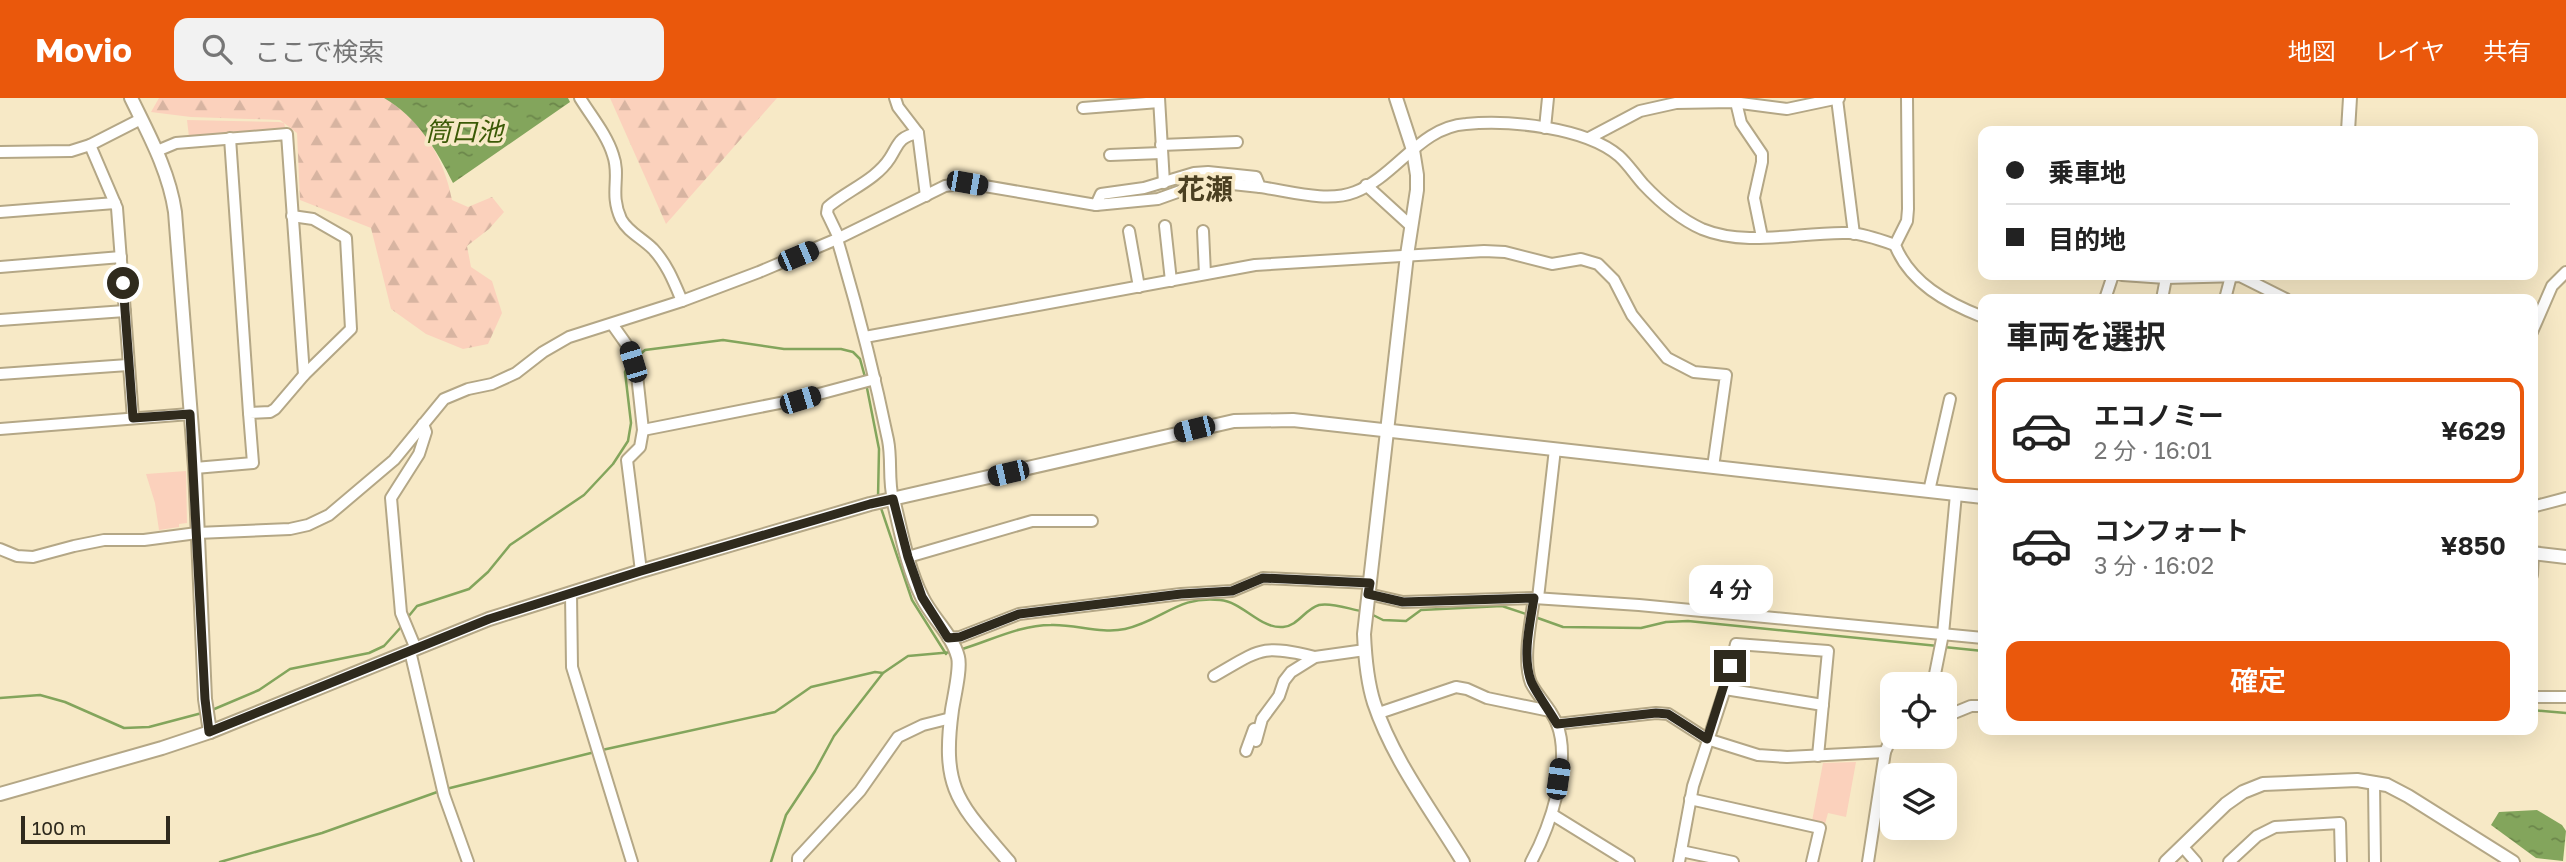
<!DOCTYPE html>
<html lang="ja">
<meta charset="utf-8">
<style>
:root{--surface:#fff;--page:#f2f2f2;--text:#222;--muted:#767676;--line:#e0e0e0;--accent:#ea580c}
body{margin:0;font-family:"Golos Text","Noto Sans JP",sans-serif;background:var(--page);color:var(--text);height:100vh;display:flex;flex-direction:column;font-size:26px;white-space:nowrap}
*{box-sizing:border-box;margin:0}
p{font-size:23px;color:var(--muted)}
.icon{flex:none;width:38px;height:38px;fill:none;stroke:currentColor;stroke-width:2;stroke-linecap:round;stroke-linejoin:round}
.map{position:relative;flex:1;overflow:hidden}
.sheet{position:absolute;left:1978px;top:196px;width:560px;height:441px;display:flex;flex-direction:column;background:var(--surface);border-radius:14px;box-shadow:0 7px 28px #0002}
.sheet>*{flex:none}
.hud{position:absolute;left:1978px;top:28px;width:560px;height:154px;border-radius:14px;box-shadow:0 7px 28px #0002;display:grid;align-content:center;height:154px;padding:0 28px;background:var(--surface)}
.buttons{position:absolute;left:1880px;top:574px;display:grid;gap:14px}
.buttons a{display:grid;place-items:center;width:77px;height:77px;border-radius:14px;background:var(--surface);box-shadow:0 7px 28px #0002;font-size:35px}
.scale{position:absolute;left:21px;bottom:18px;width:149px;box-sizing:border-box;padding-left:7px;border:4px solid #2f2a1d;border-top:0;font-size:19px;line-height:24px;white-space:nowrap;color:#2f2a1d;-webkit-text-stroke:5px #f7e9c6;paint-order:stroke}
.end{position:absolute;width:32px;height:32px;margin:-16px;border:9px solid #2f2a1d;background:#fff;box-shadow:0 0 0 4px #fff}
.from{border-radius:50%}
.bubble{position:absolute;height:49px;border-radius:14px;background:var(--surface);box-shadow:0 7px 28px #0002;font-size:23px;font-weight:600;line-height:49px;text-align:center}
.car{position:absolute;width:21px;height:42px;margin:-21px -10px;border-radius:9px;box-shadow:0 0 5px 2px #0007;background:linear-gradient(#222 24%,#8ab4d8 0 40%,#222 0 76%,#8ab4d8 0 86%,#222 0)}
.hud b{display:flex;align-items:center;gap:24px;height:66px;font-size:26px}
.hud b+b{border-top:2px solid var(--line)}
.hud i{width:18px;height:18px;background:var(--text)}
ul{padding:0;list-style:none}
li{display:flex;align-items:center;gap:21px;height:105px;margin:0 14px 10px;padding:0 14px;border:4px solid transparent;border-radius:14px}
li div{flex:1}
li b{display:block;font-size:26px}
li em{font-style:normal;font-weight:600}
li.on{border-color:var(--accent)}
li>.icon{width:63px;height:63px;stroke-width:1.5}
h2{padding:0 28px;font-size:32px;line-height:84px}
.cta{display:flex;gap:14px;margin-top:auto;padding:14px 28px}
.cta a{flex:1;height:80px;border-radius:14px;background:var(--accent);color:#fff;font-size:28px;font-weight:600;line-height:80px;text-align:center}
header{display:flex;align-items:center;gap:42px;box-sizing:border-box;height:98px;padding:0 35px;background:var(--accent);color:#fff}
header strong{font-size:33px}
nav{display:flex;gap:38px;margin-inline-start:auto;font-size:24px}
.search{width:490px;height:63px;background:var(--page);display:flex;align-items:center;gap:18px;box-sizing:border-box;padding:0 24px;border-radius:14px;color:var(--muted);font-size:26px}
.map>svg:first-child{display:block}
.forest{fill:url(#forest-firs)}
.park{fill:#fbd1bc}
.water{fill:url(#water-ripples)}
.lines{fill:none;stroke-linecap:round;stroke-linejoin:round}
.stream{stroke:#83a55c;stroke-width:2.5}
.minor-casing{stroke:#b4a786;stroke-width:14}
.tertiary-casing{stroke:#b4a786;stroke-width:16}
.minor{stroke:#fff;stroke-width:10}
.tertiary{stroke:#fff;stroke-width:12}
.route{stroke:#2f2a1d;stroke-width:9}
.labels{text-anchor:middle;stroke-width:7;stroke-linejoin:round;paint-order:stroke}
.water-label{font-size:26px;font-style:italic;fill:#3b5a06;stroke:#f7e9c6}
.quarter-label{font-size:28px;font-weight:bold;fill:#4a3f21;stroke:#f7e9c6}
</style>
<header>
<strong>Movio</strong>
<div class="search"><svg class="icon" aria-label="search" viewBox="0 0 24 24"><circle cx="10" cy="10" r="6"/><path d="M15 15l6 6"/></svg>ここで検索</div>
<nav><a>地図</a><a>レイヤ</a><a>共有</a></nav>
</header>
<div class="map">
<svg width="2566" height="764" viewBox="0 0 2566 764">
<defs>
<pattern id="forest-firs" width="22" height="20" patternUnits="userSpaceOnUse" patternTransform="scale(1.75)"><rect width="22" height="20" fill="#fbd1bc"/><path d="M5 1l3.5 6h-7zM16 11l3.5 6h-7z" fill="#d7b4a1"/></pattern>
<pattern id="water-ripples" width="26" height="14" patternUnits="userSpaceOnUse" patternTransform="scale(1.75)"><rect width="26" height="14" fill="#83a55c"/><path d="M2 4q2-2 4 0t4 0M15 11q2-2 4 0t4 0" fill="none" stroke="#6c874b"/></pattern>
</defs>
<rect width="100%" height="100%" fill="#f7e9c6"/>
<g class="forest">
<path d="M159,0H384C422,22 444,60 452,102L468,109L492,99L504,114L489,131L467,148L471,169L492,183L502,215L488,246L463,251L426,236L391,211L371,130L300,102L297,35L280,22L191,19L151,14Z"/>
<path d="M610,0H777L666,126Z"/>
</g>
<g class="park">
<path d="M187,22L279,24L284,25L286,32L189,39Z"/>
<path d="M186,373L187,425L179,426V429L159,432L155,405L146,376Z"/>
<path d="M1856,664L1846,719L1828,715L1825,726L1812,723L1823,665Z"/>
</g>
<g class="water">
<path d="M384,0H568L570,4L453,85C436,51 417,19 384,0Z"/>
<path d="M2537,712L2562,727L2566,733L2563,763L2536,760L2491,727L2499,714Z"/>
</g>
<g class="lines">
<g class="stream">
<path d="M637,259L645,252L723,242L784,251H841L853,254L860,261L865,279"/>
<path d="M866,285L879,351L878,400"/>
<path d="M881,410L912,502L946,556"/>
<path d="M1371,516L1383,522L1406,523L1421,512L1502,508L1529,517"/>
<path d="M408,519L417,508L469,491L488,474L510,447L584,397L613,366L628,343L631,325L625,274L629,265"/>
<path d="M1535,519L1563,529L1641,530L1666,524L1688,523L1938,548"/>
<path d="M1944,549L1983,553"/>
<path d="M959,552C990,543 1019,527 1051,527C1075,526 1101,536 1125,531C1162,523 1178,497 1220,502C1243,504 1260,531 1283,529C1298,528 1305,511 1319,507C1331,504 1349,511 1361,513"/>
<path d="M0,600L40,597L65,604L124,630L149,629L202,615"/>
<path d="M212,612L259,592L290,571L369,555L384,548L402,528"/>
<path d="M2532,612L2566,615"/>
<path d="M602,652L775,614L811,589L875,574L883,575"/>
<path d="M446,691L595,654"/>
<path d="M220,764L322,735L440,693"/>
<path d="M771,764L786,717L815,673L834,638L883,575L908,558L953,554"/>
</g>
<g class="minor-casing">
<g id="minor">
<path d="M580,0C591,18 607,37 613,57C621,79 609,95 621,121C628,134 642,140 653,151C667,166 674,184 682,203"/>
<path d="M895,0L898,9L918,35"/>
<path d="M1159,0L1164,85"/>
<path d="M1907,0L1908,111L1907,123L1895,147C1910,185 1947,205 1983,219"/>
<path d="M1837,1L1854,136"/>
<path d="M1736,4L1741,25L1762,56V64L1754,100L1762,139"/>
<path d="M1083,10L1159,4"/>
<path d="M1545,30L1548,0"/>
<path d="M230,40L249,315"/>
<path d="M1589,40L1640,13L1676,5L1733,4L1787,11L1839,0"/>
<path d="M90,47L117,110L133,320"/>
<path d="M1161,47L1237,44"/>
<path d="M157,53L176,45L287,36L304,277"/>
<path d="M0,54L71,53L90,47L141,21"/>
<path d="M1110,57L1161,55"/>
<path d="M1366,87L1411,128"/>
<path d="M1096,107L1158,101L1200,86L1223,85L1260,89"/>
<path d="M0,114L115,105"/>
<path d="M1165,128L1171,183"/>
<path d="M1129,133L1139,189"/>
<path d="M1203,133L1205,176"/>
<path d="M839,140L827,115L828,109C848,92 876,82 890,60C899,46 898,39 918,35L926,98"/>
<path d="M837,141C857,208 874,274 888,342C892,362 888,382 893,401"/>
<path d="M0,169L121,159"/>
<path d="M2122,177L2166,180L2240,178L2286,201"/>
<path d="M2105,201L2113,177"/>
<path d="M2162,201L2166,180"/>
<path d="M2225,201L2231,178"/>
<path d="M0,222L125,213"/>
<path d="M612,226L629,250L637,277L643,332L640,349L627,362L641,473"/>
<path d="M2532,234L2552,188L2566,174"/>
<path d="M865,239L1255,167L1484,153L1505,154L1552,166L1581,161L1598,166L1614,182L1632,217L1667,260L1694,274L1726,277L1713,369"/>
<path d="M0,276L128,267"/>
<path d="M0,331L190,316"/>
<path d="M643,332L800,301L875,281"/>
<path d="M195,370L253,365L249,315L270,314L275,311L304,277L351,231L346,140L313,121L292,118"/>
<path d="M1929,393L1950,301"/>
<path d="M2532,409L2566,400"/>
<path d="M0,451L17,458L33,459L74,448L104,442H144L197,435L290,431L308,427L329,417L394,362L444,301L468,291L492,286L516,275L543,254L569,239L682,203L759,174L837,141L945,88L967,85L1096,107L1101,96L1144,90L1194,75L1208,74L1256,79L1260,89C1289,93 1327,105 1355,94C1396,78 1420,29 1466,26C1509,22 1585,29 1619,58C1628,66 1635,77 1643,86C1659,103 1680,121 1702,131C1748,150 1802,133 1849,135C1865,136 1881,142 1895,147"/>
<path d="M908,459L1032,423H1092"/>
<path d="M2532,477L2533,455"/>
<path d="M571,496L572,569L632,764"/>
<path d="M1368,496L1403,504L1534,500L1639,507L1983,540"/>
<path d="M1538,500L1555,351"/>
<path d="M948,540L960,539L1019,516L1181,496L1232,493L1263,480L1370,485"/>
<path d="M416,551L401,515L391,400L419,356L426,334L423,326"/>
<path d="M410,553L444,697L468,764"/>
<path d="M1214,578C1261,551 1261,546 1315,559"/>
<path d="M1933,586L1943,536L1956,396"/>
<path d="M1725,591L1823,607"/>
<path d="M2532,599H2566"/>
<path d="M1379,615L1456,589L1467,591L1487,600L1550,613"/>
<path d="M1944,619L1971,608H1983"/>
<path d="M1557,626L1656,615L1668,616L1707,641L1758,657L1787,659L1885,654"/>
<path d="M1256,643L1262,621L1279,598L1284,583L1291,574L1315,559L1365,552"/>
<path d="M1246,653L1254,631"/>
<path d="M2374,684L2375,764"/>
<path d="M1690,701L1820,730L1812,764"/>
<path d="M1553,717L1629,764"/>
<path d="M2182,748L2196,764"/>
<path d="M1681,753L1733,764"/>
<path d="M798,764V760L860,693L898,639L923,627L951,620"/>
<path d="M1531,764C1550,729 1572,665 1557,626C1551,610 1538,599 1531,585C1522,563 1531,523 1534,500"/>
<path d="M1679,764L1693,688L1725,591L1736,546L1828,553L1818,658"/>
<path d="M1868,764L1885,654L1889,645L1900,639"/>
<path d="M2229,764L2257,738L2275,729L2340,725L2341,764"/>
</g>
</g>
<g class="tertiary-casing">
<g id="tertiary">
<path d="M131,0C149,37 169,73 175,114L195,370L205,601L210,634"/>
<path d="M1396,0L1413,52L1417,77V92L1407,157L1364,536C1365,559 1367,583 1374,605C1393,662 1432,713 1463,764"/>
<path d="M2348,33L2350,0"/>
<path d="M893,401C901,433 907,469 922,499C932,520 952,536 958,559C961,570 954,599 952,612C941,693 959,705 1009,764"/>
<path d="M2532,455L2566,459"/>
<path d="M0,696L162,650L210,634L489,521L641,473L870,406L1234,323L1293,322L1983,399"/>
<path d="M2166,764L2226,706L2243,694L2263,686L2357,682L2387,687L2408,698L2513,764"/>
</g>
</g>
<use href="#minor" class="minor"/>
<use href="#tertiary" class="tertiary"/>
</g>
<g class="lines">
<path class="route" d="M123,185L133,320L190,316L205,601L209,634L489,521L641,473L870,406L893,401L908,459L922,499L948,540L960,539L1019,516L1181,496L1232,493L1263,480L1370,485L1368,496L1403,504L1534,500C1530,525 1522,558 1531,583C1535,593 1550,614 1557,626L1656,615L1668,616L1707,641L1730,568"/>
</g>
<g class="labels">
<g class="water-label">
<text x="464" y="43">筒口池</text>
</g>
<g class="quarter-label">
<text x="1205" y="101">花瀬</text>
</g>
</g>
</svg>
<div class="buttons">
<a><svg class="icon" aria-label="locate" viewBox="0 0 24 24"><circle cx="12" cy="12" r="6"/><path d="M12 2v4M12 18v4M2 12h4M18 12h4"/></svg></a>
<a><svg class="icon" aria-label="layers" viewBox="0 0 24 24"><path d="M12 4l9 5-9 5-9-5zM3 14l9 5 9-5"/></svg></a>
</div>
<div class="scale">100 m</div>
<i class="end from" style="left:123px;top:185px"></i>
<i class="end" style="left:1730px;top:568px"></i>
<div class="bubble" style="left:1689px;top:467px;width:84px">4 分</div>
<i class="car" style="left:967px;top:85px;rotate:100deg"></i>
<i class="car" style="left:798px;top:158px;rotate:67deg"></i>
<i class="car" style="left:633px;top:264px;rotate:343deg"></i>
<i class="car" style="left:800px;top:302px;rotate:73deg"></i>
<i class="car" style="left:1194px;top:331px;rotate:256deg"></i>
<i class="car" style="left:1008px;top:375px;rotate:257deg"></i>
<i class="car" style="left:1558px;top:681px;rotate:8deg"></i>
<div class="hud">
<b><i class="from"></i>乗車地</b>
<b><i></i>目的地</b>
</div>
<section class="sheet">
<h2>車両を選択</h2>
<ul>
<li class="on"><svg class="icon" aria-label="car" viewBox="0 0 24 24"><path d="M5 17H2v-5l4-1 3-4h7l3 4 3 1v5h-3M9 17h6M6 11h13"/><circle cx="7" cy="17" r="2"/><circle cx="17" cy="17" r="2"/></svg><div><b>エコノミー</b><p>2 分 · 16:01</p></div><em>¥629</em></li>
<li><svg class="icon" aria-label="car" viewBox="0 0 24 24"><path d="M5 17H2v-5l4-1 3-4h7l3 4 3 1v5h-3M9 17h6M6 11h13"/><circle cx="7" cy="17" r="2"/><circle cx="17" cy="17" r="2"/></svg><div><b>コンフォート</b><p>3 分 · 16:02</p></div><em>¥850</em></li>
</ul>
<div class="cta"><a>確定</a></div>
</section>
</div>
